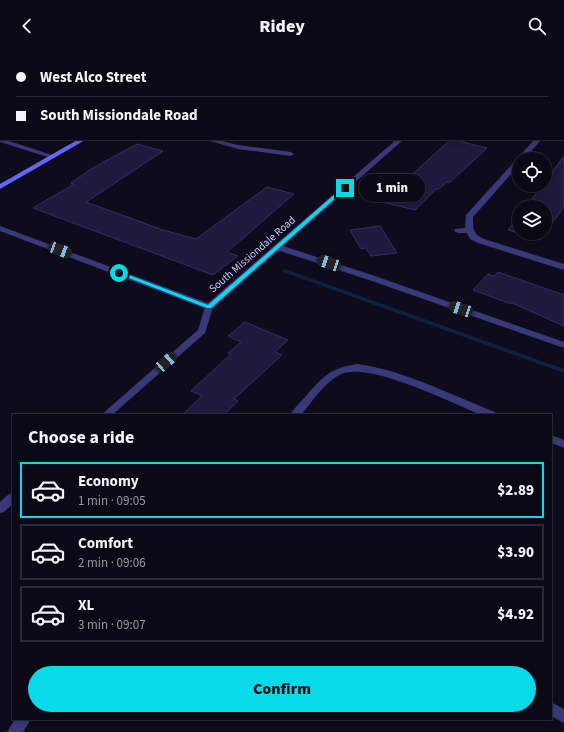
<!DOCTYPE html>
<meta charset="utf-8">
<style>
:root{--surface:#0a0915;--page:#181722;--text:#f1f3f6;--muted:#999aa0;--line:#2a2a34;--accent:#09daea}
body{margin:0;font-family:"Source Sans 3",sans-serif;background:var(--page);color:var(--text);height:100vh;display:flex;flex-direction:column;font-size:15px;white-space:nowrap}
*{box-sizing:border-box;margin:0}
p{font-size:13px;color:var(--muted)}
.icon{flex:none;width:22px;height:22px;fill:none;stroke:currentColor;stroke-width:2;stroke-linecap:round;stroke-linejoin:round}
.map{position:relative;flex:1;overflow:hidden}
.details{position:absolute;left:12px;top:362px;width:540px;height:306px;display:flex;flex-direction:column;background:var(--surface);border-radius:0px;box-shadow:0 2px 6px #0003,0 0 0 1px var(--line)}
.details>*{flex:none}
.hud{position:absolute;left:0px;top:0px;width:564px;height:88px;box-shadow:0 2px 6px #0003,0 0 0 1px var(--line);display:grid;align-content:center;height:88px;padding:0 16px;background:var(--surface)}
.controls{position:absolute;left:512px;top:100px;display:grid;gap:8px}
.controls a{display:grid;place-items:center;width:40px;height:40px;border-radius:50%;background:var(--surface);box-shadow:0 2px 6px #0003,0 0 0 1px var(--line);font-size:20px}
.end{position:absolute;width:18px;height:18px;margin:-9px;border:5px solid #09daea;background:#111;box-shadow:0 0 0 2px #111}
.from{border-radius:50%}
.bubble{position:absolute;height:28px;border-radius:14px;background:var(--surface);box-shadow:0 2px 6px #0003,0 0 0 1px var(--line);font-size:13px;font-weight:800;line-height:28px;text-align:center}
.car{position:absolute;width:12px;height:24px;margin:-12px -6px;border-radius:5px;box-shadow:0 0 3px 1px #0007;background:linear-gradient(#222 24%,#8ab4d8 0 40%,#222 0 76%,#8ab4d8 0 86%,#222 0)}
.hud b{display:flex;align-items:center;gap:14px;height:38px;font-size:15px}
.hud b+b{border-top:1px solid var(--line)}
.hud i{width:10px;height:10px;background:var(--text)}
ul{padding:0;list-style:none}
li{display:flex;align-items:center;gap:12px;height:56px;margin:0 8px 6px;padding:0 8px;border:2px solid var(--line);border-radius:0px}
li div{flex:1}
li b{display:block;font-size:15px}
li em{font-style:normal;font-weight:800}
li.current{border-color:var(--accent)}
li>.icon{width:36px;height:36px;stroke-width:1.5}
h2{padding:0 16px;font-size:18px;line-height:48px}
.primary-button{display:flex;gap:8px;margin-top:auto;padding:8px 16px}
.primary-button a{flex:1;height:46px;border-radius:24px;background:var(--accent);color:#111;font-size:16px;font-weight:800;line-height:46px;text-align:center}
header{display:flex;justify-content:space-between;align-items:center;height:52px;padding:0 16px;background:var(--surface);font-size:18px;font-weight:800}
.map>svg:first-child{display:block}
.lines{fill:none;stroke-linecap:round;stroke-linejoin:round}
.stream{fill:#0d223f;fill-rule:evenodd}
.building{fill:#1f193d;stroke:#362c68}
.lane{fill:#39397a;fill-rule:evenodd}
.street{fill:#39397a;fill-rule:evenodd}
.secondary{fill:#6465f9;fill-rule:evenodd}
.route{fill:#09daea}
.labels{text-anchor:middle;stroke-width:3;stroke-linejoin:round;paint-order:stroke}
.far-street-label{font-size:11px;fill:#cec9fd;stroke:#0e0c1c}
</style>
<header><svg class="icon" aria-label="back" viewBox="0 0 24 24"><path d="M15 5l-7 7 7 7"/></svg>Ridey<svg class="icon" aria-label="search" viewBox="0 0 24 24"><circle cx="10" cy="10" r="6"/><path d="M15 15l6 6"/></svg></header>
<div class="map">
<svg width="564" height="680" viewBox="0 0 564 680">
<rect width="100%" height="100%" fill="#0e0c1c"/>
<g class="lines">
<path class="stream" d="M285,217L564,317V321L283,220V218Z"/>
</g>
<g class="building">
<path d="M451,87L487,96L449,131L447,130L439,137H436L415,158L382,150Z"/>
<path d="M137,92L163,99L86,150L163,178L196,187L267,135L294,142L227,200L238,204L213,223L33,156L74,132L71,131L91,117Z"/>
<path d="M564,104V155L545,181V155H526L542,133H545V130Z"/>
<path d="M519,164V181H545L540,188L508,178Z"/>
<path d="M380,174L397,201L371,204L366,196L361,197L350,178Z"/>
<path d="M498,220L564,243V274L512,251L511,252L473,238L488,222L494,224Z"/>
<path d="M245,270L288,288L275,300L282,303L234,347L238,349L224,363H182L202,344L191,339L231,302L228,301L241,290L228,284Z"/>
</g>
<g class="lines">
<g class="lane">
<path d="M0,86L55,104L56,105L51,106L0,90Z"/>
<path d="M203,87H214L238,93L291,100L294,102L291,104L238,97Z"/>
<path d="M274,193H280L375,224L564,290V296L369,228L274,197Z"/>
<path d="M209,252L213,255L205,281L112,363H101L198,278L205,255Z"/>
<path d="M13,441V452L4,460L0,461V450L9,442Z"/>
</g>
<g class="street">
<path d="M315,0H324L325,1H316Z"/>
<path d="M563,57H564L563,62Z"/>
<path d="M397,87H404L212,257L209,258L0,179V174L208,251Z"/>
<path d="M535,87H542L524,107H519V113L473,165C473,177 473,182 484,187L564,212V218L478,191L470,187L467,181H458L454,179L455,177L465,176L466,163Z"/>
<path d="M358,312C406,319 451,343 495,360L496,363H481C451,351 367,308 339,323C323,332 312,350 301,363H290C294,356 301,350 306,344C322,325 332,315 358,312Z"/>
<path d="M551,383L564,388V396L551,391Z"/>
<path d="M551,650L564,657V671L551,664Z"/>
<path d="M15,667H31L23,680H7Z"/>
</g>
<g class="secondary">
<path d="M233,0H240L232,1Z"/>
<path d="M79,87H87L0,137V132Z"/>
</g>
</g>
<path class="route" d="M343,135L347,136L211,256H207L116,221L121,220L208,253Z"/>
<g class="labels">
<g class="far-street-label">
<text transform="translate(252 202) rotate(-41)" y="4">South Missiondale Road</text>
</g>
</g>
</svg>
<div class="controls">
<a><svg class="icon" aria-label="locate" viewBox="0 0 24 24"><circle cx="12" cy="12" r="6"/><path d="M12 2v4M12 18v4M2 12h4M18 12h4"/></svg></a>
<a><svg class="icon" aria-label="layers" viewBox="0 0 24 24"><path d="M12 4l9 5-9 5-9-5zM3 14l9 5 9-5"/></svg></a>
</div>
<i class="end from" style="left:119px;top:221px"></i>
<i class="end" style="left:345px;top:136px"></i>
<div class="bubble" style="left:359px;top:122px;width:66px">1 min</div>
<i class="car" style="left:60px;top:198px;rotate:111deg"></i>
<i class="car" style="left:329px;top:211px;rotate:289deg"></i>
<i class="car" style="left:461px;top:257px;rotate:289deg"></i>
<i class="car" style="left:166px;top:310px;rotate:49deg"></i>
<div class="hud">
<b><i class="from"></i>West Alco Street</b>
<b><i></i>South Missiondale Road</b>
</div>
<section class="details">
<h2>Choose a ride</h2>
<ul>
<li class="current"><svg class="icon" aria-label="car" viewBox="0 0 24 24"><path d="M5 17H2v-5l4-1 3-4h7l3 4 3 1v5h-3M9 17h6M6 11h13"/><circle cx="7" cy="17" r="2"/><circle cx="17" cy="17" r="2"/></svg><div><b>Economy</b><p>1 min · 09:05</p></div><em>$2.89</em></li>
<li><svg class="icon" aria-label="car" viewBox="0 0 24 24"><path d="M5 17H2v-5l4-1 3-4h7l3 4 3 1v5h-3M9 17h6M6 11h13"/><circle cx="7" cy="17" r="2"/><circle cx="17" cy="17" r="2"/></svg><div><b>Comfort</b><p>2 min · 09:06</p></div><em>$3.90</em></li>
<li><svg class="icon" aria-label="car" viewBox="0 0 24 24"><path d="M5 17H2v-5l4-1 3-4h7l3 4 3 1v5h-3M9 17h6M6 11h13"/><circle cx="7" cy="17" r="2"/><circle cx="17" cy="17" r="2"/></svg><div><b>XL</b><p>3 min · 09:07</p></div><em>$4.92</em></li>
</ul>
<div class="primary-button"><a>Confirm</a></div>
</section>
</div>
